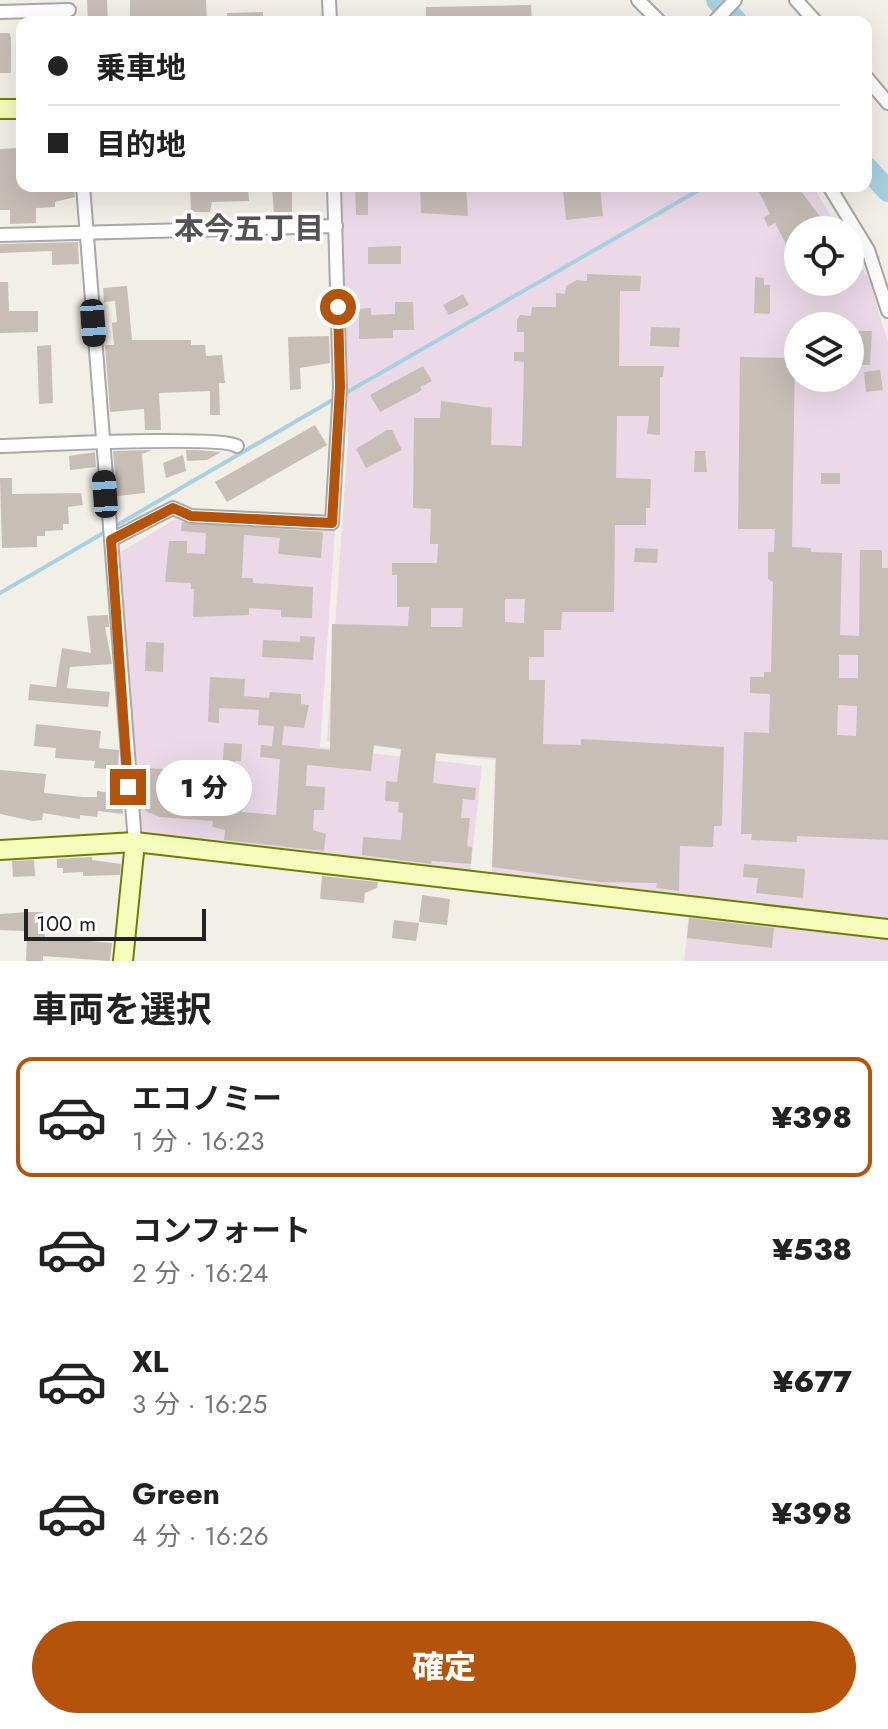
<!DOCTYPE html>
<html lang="ja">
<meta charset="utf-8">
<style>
:root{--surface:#fff;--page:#f6f6f6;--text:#222;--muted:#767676;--line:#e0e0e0;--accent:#b45309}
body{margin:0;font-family:Jost,"Noto Sans JP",sans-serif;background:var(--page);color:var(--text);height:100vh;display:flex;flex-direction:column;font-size:30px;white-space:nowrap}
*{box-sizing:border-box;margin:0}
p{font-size:26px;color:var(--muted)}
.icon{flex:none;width:44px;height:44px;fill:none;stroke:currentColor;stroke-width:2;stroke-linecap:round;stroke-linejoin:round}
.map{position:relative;height:961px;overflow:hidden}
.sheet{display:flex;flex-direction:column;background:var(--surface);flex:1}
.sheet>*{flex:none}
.hud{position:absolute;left:16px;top:16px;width:856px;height:176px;border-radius:16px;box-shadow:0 8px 32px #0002;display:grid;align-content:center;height:176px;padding:0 32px;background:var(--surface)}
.tools{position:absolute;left:784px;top:216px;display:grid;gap:16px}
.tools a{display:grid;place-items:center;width:80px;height:80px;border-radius:50%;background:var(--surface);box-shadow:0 8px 32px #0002;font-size:40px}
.scale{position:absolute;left:24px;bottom:20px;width:182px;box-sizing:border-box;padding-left:8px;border:4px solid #212121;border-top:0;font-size:22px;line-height:28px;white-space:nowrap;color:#212121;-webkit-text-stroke:6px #fff;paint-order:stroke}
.end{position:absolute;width:36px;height:36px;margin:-18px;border:10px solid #b45309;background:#fff;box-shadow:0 0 0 4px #fff}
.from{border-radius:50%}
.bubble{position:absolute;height:56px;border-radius:28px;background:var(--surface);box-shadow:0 8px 32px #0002;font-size:26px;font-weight:800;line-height:56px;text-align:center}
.car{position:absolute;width:24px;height:48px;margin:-24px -12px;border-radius:10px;box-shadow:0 0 6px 2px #0007;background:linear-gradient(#222 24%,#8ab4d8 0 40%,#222 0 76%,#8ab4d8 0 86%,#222 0)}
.hud b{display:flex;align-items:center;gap:28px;height:76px;font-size:30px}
.hud b+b{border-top:2px solid var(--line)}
.hud i{width:20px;height:20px;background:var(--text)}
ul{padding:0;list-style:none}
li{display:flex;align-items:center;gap:24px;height:120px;margin:0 16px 12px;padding:0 16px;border:4px solid transparent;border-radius:16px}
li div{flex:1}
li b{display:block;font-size:30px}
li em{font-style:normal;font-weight:800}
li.current{border-color:var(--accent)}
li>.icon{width:72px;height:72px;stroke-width:1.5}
h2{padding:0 32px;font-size:36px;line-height:96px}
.cta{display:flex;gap:16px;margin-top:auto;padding:16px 32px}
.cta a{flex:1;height:92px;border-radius:48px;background:var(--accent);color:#fff;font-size:32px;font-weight:800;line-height:92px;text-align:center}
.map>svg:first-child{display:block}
.industrial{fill:#ebd9e7;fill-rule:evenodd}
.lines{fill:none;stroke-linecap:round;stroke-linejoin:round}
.stream{stroke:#a7d1e0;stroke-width:4}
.river{stroke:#a7d1e0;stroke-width:22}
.building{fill:#c7beb6;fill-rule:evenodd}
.street-casing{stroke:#a8a8a8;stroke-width:16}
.secondary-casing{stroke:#6c7f01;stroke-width:22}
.street{stroke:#fff;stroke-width:12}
.secondary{stroke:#f6fcbb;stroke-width:18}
.route{stroke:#b45309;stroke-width:10}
.labels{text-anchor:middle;stroke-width:7;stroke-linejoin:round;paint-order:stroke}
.neighbourhood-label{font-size:30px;font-weight:bold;fill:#545454;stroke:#fff}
</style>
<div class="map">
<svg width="888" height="961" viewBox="0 0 888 961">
<rect width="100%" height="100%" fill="#f2efe7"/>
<g class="industrial">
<path d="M341,186H813L839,230H798V282H850V249L869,280L888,343V924L492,878L495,760L327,741L348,440ZM798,326H850V378H798Z"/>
<path d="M177,518L335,530L320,747L482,766L470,875L151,838L141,828L119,553Z"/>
<path d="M689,913L888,937V961H684Z"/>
</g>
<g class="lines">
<g class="stream">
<path d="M344,394L706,186"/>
<path d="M0,593L336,398"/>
</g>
<g class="river">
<path d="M717,0L737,22"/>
<path d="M866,167L888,191"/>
</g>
</g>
<g class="building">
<path d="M87,0H107L108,22H88Z"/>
<path d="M130,0H206L207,22H130Z"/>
<path d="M531,5L532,22H426V7Z"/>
<path d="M263,12V22H227V13Z"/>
<path d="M0,33H9L11,37V73H0Z"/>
<path d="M17,148L22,186H74L75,197L55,202V207L36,208V223L10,224V210H0V149Z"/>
<path d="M190,186H248L249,201L212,202L210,212H191Z"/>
<path d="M272,186H292V215H274Z"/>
<path d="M355,186H368V215H356Z"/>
<path d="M420,186H466L468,216L421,213Z"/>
<path d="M600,186L603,216L566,220L563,190Z"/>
<path d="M756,186H797L830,230H798V251L791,254L775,223L768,227L764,217L770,214Z"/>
<path d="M78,242L79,264L52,265V251L0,253V244Z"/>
<path d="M401,246V264H368V247Z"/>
<path d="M587,274L641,276L640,291H620L619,366H664L663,377H660V435L647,434L649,416H617L616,478L651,479L650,508H646V525H615L614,612H562L561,630H544V657H529V680H545L543,744L581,745V739L724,747L722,826H714L713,847L680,846L679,891L656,888L657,883L600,882L492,867L496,758L436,753L433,783L476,788L475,800L463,799L461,818H470L467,846L472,847L471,864L432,861L431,864L362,855L363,837L401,840L403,813L398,812L399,802L385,801L386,781L397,782L401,749L374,745L371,771L307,765L306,786L325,787L324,810H314L313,830L326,834L324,851L224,840L225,830L212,827L213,821L160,817L145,811L144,780H147L148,768L222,773L224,743L242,744L241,761H235L231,804L242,805V812L276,815L280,759L260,757L261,745L272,746L274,726L258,725L259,710L219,708V723L208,722L210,677L245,679L244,696L269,698L270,692L301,694V704L309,705L304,728L284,726L282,745L330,750L332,624L408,626L409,607H397V575H392V563H437L438,544H430L431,509L413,508L414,418H440L441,401L492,408L491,445L522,446L524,362L514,361V352H524V332H517V320L520,315L531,316L532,307H556V293L565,294L566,286L577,280L587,281ZM505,599H525L524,623L505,622ZM431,608H463L462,627H431Z"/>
<path d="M755,277L764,278V285H770V314L754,313Z"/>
<path d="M0,282H8L9,311H38V332L0,333Z"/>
<path d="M127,286L132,340H191V345H205L206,356L222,355L225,383H219L220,415H210V391L159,393L161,430H145L144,409L110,412L105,345H114L112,323L117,322L115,301L104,302L103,288Z"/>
<path d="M463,294L469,305L449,315L443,305Z"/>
<path d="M395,302H413L414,330H393V338L359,339V309L371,308V315L395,314Z"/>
<path d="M651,327L680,328L679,347L650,346Z"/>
<path d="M858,331H872L870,365H858Z"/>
<path d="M329,336L330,363L300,368L301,389L290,390L288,337Z"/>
<path d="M51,345L53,403L39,404L37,346Z"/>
<path d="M740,357L795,358L792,547L811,548V552L842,553L840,635L859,636L860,550H882V568H888V840L797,836V842L751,840L752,834H741L744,732L769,733L770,694L750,693V677H764V672H771L773,582L768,579V552H774L775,529H738ZM839,655H858V678H839ZM838,705L857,706L856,736L837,735Z"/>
<path d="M423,366L432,381L420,387L422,390L380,412L370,395Z"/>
<path d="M880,370L883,390L866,392L864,372Z"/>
<path d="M315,425L327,445L227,502L215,482Z"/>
<path d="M387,430H392L402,450L366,468L356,449Z"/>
<path d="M152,450L142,454L145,493L117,496L113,451Z"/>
<path d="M186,450H197L221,452L207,460L187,461Z"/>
<path d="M695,451H705L707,472H694Z"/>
<path d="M95,452L96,467L70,470L69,456Z"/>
<path d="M183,455L186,471L166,478L163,463Z"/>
<rect x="821" y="473" width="19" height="11"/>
<path d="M0,478H12V494L81,493L83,505L68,507L69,524H63V530L45,531V536H37V547L2,548Z"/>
<path d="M182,522L323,532L321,558L278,554L280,538L244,535L242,578H253V583L313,587L312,618L281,617V610L249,608V615L193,617L194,589H191V583L165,582L169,541H187V553L205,554L206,533L181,531Z"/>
<path d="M635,548L658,549L657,563L634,562Z"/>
<path d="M108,615L109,627H105L112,664L70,667L67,688L110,692L108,707L28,700L30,684L56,687L62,648L91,653L87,616Z"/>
<path d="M300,636L315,637L313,660L262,657L263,640L300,642Z"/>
<path d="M146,642L164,643L163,672L145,671Z"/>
<path d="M36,724L101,731L99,748L119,750L117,782H121L123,814L98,811L97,817L80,815V819L43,813L42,820L33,821L0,814V770L46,774L44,793L83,797H97V791L106,792L108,769L94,768L95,761L55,758L56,748L34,746Z"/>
<path d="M92,857V860L121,864L120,875L83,876V872L63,873V868H57V859Z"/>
<path d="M34,860L35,876L13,877L12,861Z"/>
<path d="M744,864L805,869L803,898L756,893L758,878L743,877Z"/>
<path d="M322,876L378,882L377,888L365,893L364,903L320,899Z"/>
<path d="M422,895L450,899L447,925L419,922Z"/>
<path d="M28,912H45V937L112,943L110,961L43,956V961H26L27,931L0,930V914Z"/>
<path d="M689,918L774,928L772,948L687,938Z"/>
<path d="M394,920L419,923L416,941L392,938Z"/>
</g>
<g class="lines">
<g class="street-casing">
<g id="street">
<path d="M329,0L330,22"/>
<path d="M638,0L660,22"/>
<path d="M796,0L816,22"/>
<path d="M0,12L69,10"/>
<path d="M714,22L735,0"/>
<path d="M866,77L888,103"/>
<path d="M83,186L135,842"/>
<path d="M829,186L868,250L888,311"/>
<path d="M0,235L336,226"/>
<path d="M0,446C34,445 220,435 237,446"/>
<path d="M111,540L173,508L191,516L332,523L340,388L334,186"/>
</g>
</g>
<g class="secondary-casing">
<g id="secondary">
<path d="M0,109H22"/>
<path d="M0,850L135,842L888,929"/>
<path d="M123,961L135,842"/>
</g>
</g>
<use href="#street" class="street"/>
<use href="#secondary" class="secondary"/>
</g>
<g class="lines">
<path class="route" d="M128,787L111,540L173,508L191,516L332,523L340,388L338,307"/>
</g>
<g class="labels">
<g class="neighbourhood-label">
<text x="249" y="239">本今五丁目</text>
</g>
</g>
</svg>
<div class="tools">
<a><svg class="icon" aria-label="locate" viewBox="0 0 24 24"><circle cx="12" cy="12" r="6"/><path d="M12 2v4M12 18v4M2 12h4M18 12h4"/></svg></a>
<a><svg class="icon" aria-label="layers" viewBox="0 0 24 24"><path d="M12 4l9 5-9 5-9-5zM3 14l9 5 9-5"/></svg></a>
</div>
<div class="scale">100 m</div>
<i class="end from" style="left:338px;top:307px"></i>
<i class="end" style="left:128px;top:787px"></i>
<div class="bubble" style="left:156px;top:760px;width:96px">1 分</div>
<i class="car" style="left:93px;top:323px;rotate:176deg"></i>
<i class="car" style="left:105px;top:494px;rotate:356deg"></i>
<div class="hud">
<b><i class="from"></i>乗車地</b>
<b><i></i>目的地</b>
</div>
</div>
<section class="sheet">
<h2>車両を選択</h2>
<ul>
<li class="current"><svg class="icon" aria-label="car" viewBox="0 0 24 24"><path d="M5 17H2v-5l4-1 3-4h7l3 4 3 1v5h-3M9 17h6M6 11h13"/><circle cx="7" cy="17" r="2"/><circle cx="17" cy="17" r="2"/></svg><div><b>エコノミー</b><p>1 分 · 16:23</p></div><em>¥398</em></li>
<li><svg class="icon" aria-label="car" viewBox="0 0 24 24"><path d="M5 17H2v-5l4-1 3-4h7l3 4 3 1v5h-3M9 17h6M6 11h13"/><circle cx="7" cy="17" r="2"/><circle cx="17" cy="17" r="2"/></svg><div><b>コンフォート</b><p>2 分 · 16:24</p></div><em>¥538</em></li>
<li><svg class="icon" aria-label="car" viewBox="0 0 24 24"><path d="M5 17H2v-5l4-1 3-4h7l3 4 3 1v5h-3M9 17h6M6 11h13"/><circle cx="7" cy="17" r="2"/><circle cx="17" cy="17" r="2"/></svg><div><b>XL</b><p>3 分 · 16:25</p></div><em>¥677</em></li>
<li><svg class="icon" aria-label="car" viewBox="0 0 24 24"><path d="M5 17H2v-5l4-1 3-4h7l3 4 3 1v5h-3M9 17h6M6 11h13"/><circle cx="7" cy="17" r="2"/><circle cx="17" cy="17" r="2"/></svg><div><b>Green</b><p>4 分 · 16:26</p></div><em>¥398</em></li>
</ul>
<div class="cta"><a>確定</a></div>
</section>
